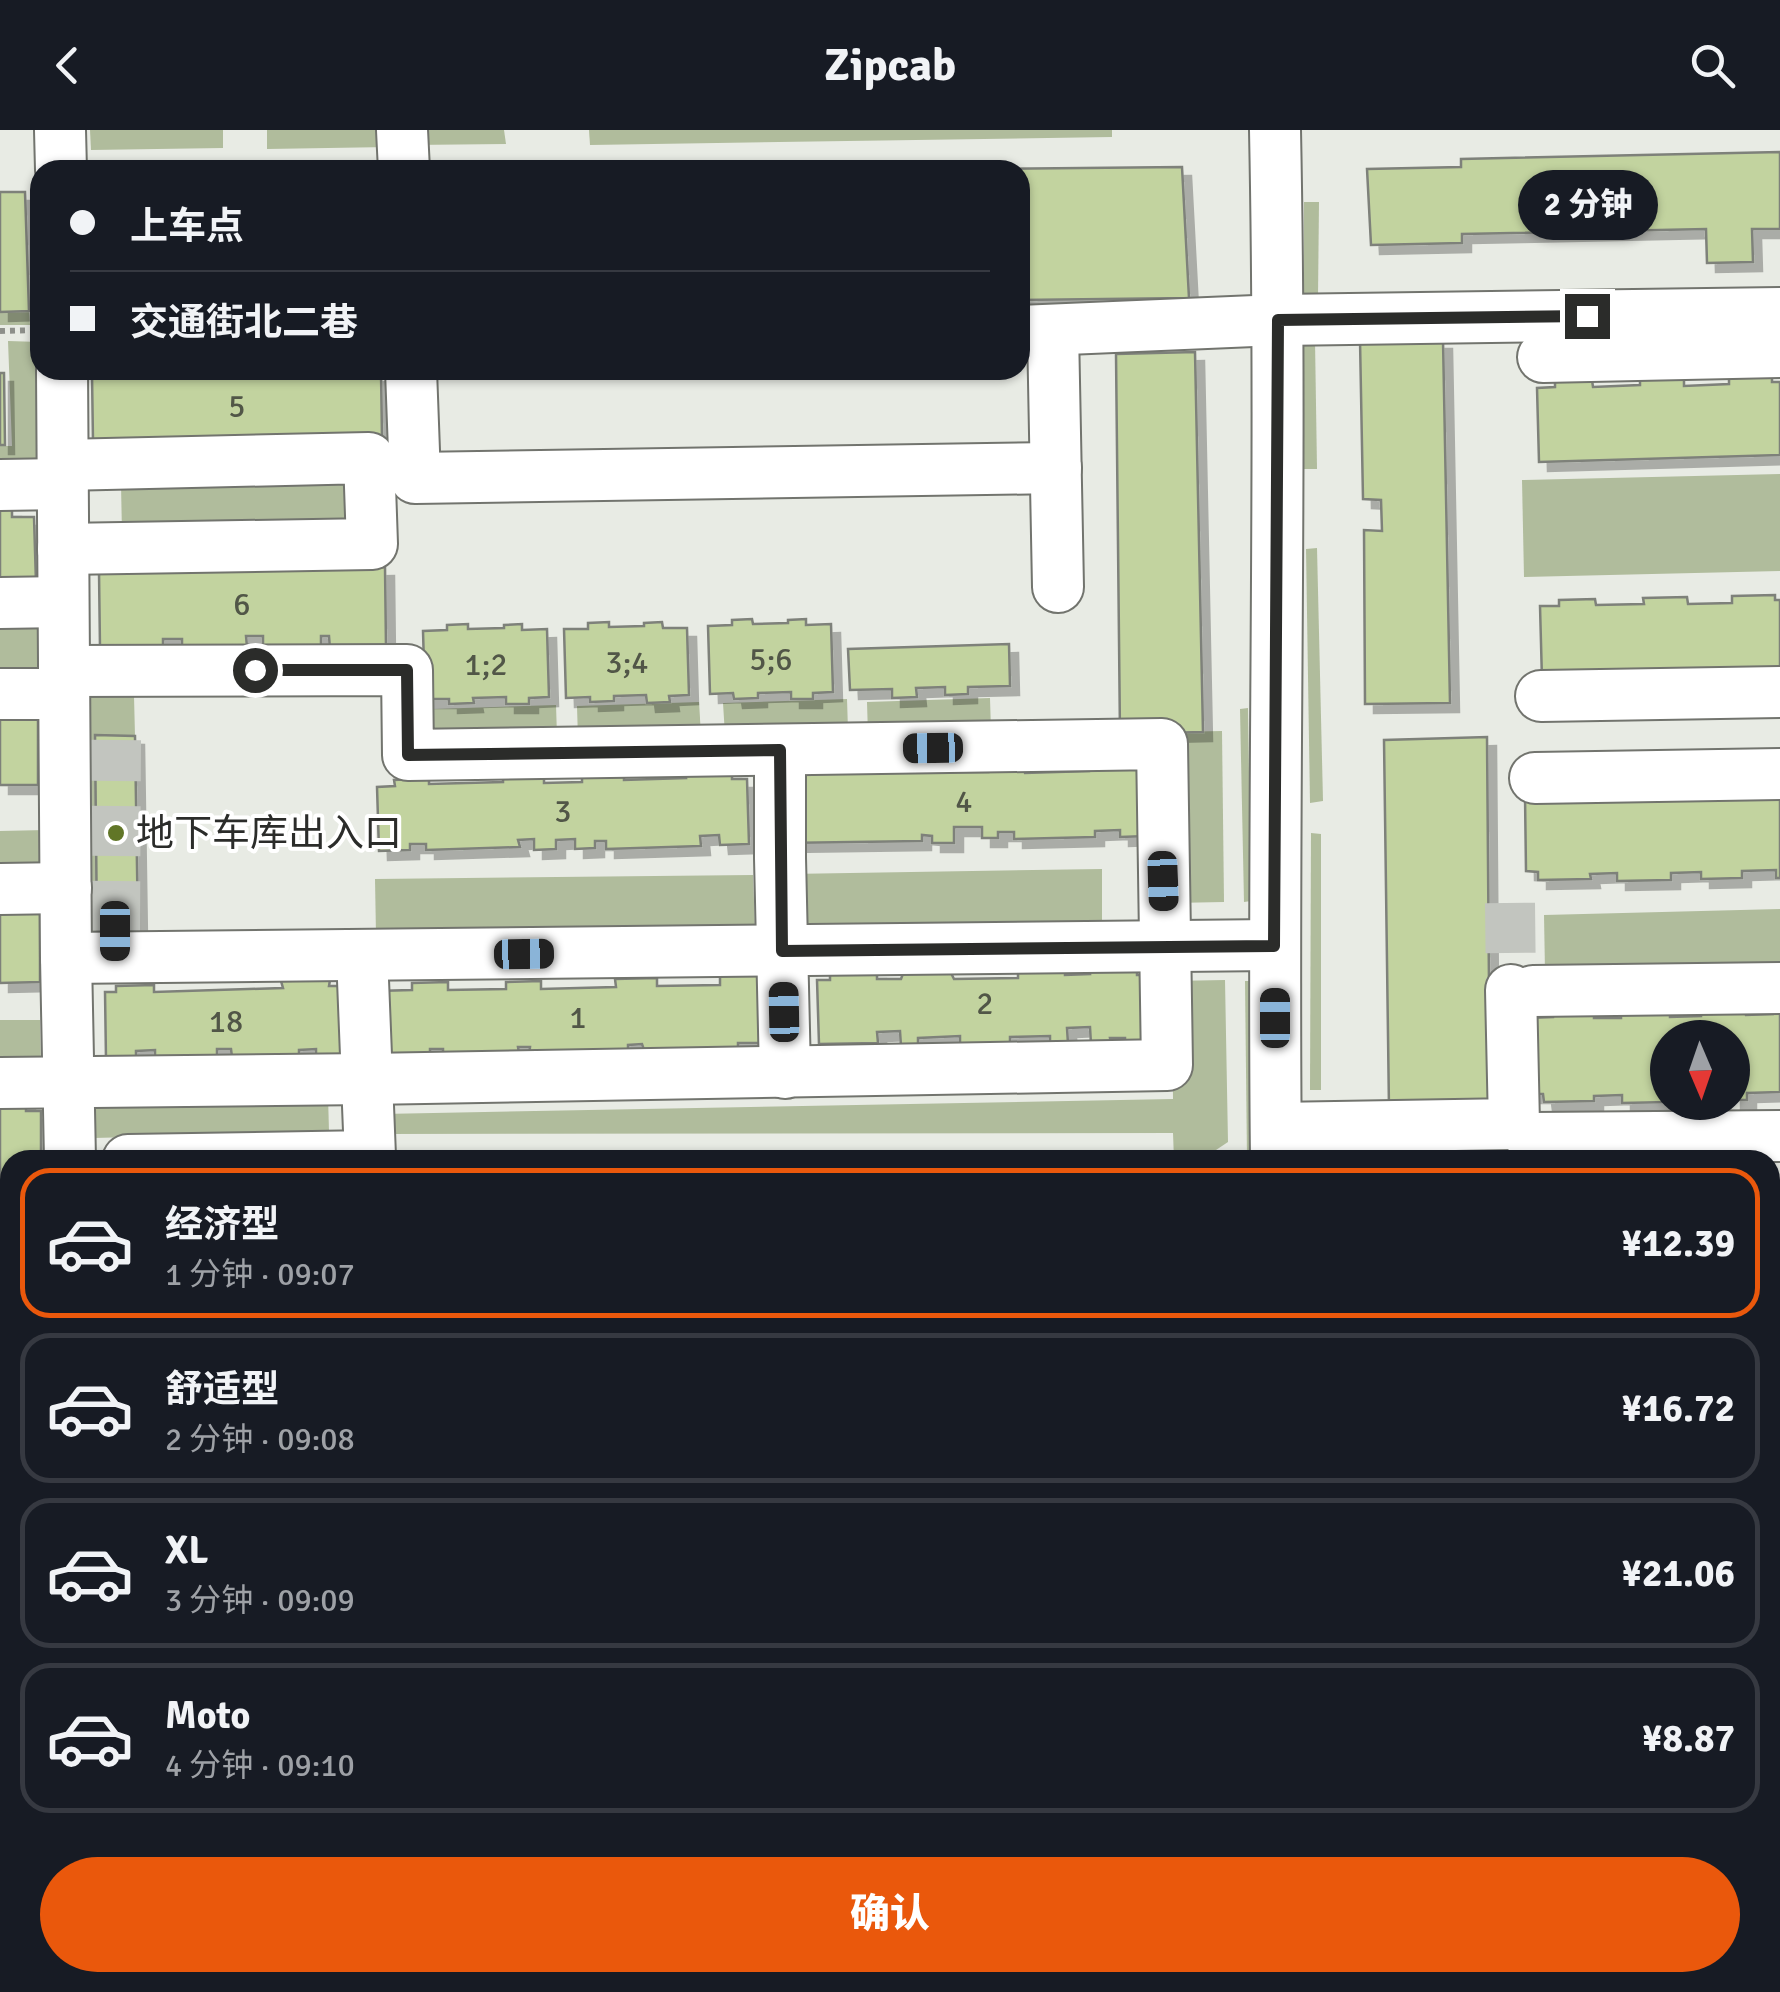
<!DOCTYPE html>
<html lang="zh">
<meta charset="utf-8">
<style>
:root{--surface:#171b24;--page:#20242c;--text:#f1f3f6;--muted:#9ea1a6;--line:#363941;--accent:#ea580c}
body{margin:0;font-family:Signika,"Noto Sans SC",sans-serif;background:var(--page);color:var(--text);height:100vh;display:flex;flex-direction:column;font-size:38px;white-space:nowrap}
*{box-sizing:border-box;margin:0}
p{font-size:32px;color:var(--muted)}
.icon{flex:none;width:55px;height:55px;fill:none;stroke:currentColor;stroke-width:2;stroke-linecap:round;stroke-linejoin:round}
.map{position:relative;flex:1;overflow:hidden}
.panel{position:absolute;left:0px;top:1020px;width:1780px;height:842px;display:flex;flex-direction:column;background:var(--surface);border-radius:30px 30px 0 0;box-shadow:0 2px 8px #0004}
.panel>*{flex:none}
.top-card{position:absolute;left:30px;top:30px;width:1000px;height:220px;border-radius:30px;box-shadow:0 2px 8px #0004;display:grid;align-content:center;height:220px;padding:0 40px;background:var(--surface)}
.needle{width:65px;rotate:178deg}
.tools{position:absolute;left:1650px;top:890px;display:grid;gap:20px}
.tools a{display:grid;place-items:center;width:100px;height:100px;border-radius:50%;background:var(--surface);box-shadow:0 2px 8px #0004;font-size:50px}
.end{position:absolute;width:45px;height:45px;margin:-22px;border:12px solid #2b2c2a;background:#fff;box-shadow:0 0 0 5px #fff}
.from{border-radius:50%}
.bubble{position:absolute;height:70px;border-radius:35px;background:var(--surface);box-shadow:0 2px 8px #0004;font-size:32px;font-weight:800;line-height:70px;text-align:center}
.car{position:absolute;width:30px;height:60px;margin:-30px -15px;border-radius:12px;box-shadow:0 0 8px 2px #0007;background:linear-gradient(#222 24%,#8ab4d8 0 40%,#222 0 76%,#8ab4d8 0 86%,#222 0)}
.top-card b{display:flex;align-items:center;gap:35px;height:95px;font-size:38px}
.top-card b+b{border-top:2px solid var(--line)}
.top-card i{width:25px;height:25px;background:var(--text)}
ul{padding:18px 0 0;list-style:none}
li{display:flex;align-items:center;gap:30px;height:150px;margin:0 20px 15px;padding:0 20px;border:5px solid var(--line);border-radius:30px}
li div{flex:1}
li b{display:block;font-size:38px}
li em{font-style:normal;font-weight:800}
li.current{border-color:var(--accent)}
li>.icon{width:90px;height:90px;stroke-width:1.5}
.cta{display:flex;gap:20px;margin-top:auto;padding:20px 40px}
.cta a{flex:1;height:115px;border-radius:60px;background:var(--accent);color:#fff;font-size:40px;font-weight:800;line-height:115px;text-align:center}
header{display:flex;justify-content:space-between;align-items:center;height:130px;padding:0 40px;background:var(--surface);font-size:45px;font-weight:800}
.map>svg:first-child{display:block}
.green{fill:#b0bc9c}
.building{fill:#c2d39f;stroke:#7e817a;stroke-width:2.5;filter:url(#shadow)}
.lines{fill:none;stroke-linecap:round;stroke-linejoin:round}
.minor-tunnel{stroke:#c2c5bf;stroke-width:50;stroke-dasharray:50 25;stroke-linecap:butt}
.minor-casing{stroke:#72746e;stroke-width:54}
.path{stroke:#8d8f8a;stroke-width:6;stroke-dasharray:5 5;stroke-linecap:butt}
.minor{stroke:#fff;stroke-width:50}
.route{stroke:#2b2c2a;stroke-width:12}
.poi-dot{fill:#617627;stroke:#fff;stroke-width:4}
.labels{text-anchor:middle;stroke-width:8;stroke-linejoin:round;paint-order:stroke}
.number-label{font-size:32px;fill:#515647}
.poi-label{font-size:38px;fill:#2b2c2a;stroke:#fff;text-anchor:start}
</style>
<header><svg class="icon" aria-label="back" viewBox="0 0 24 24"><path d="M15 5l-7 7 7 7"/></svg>Zipcab<svg class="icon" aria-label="search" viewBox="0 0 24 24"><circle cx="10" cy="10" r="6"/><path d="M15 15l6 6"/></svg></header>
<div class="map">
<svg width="1780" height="1862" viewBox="0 0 1780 1862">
<defs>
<filter id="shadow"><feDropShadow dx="9" dy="9" stdDeviation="0" flood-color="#0004"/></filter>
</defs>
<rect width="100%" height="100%" fill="#e8ebe4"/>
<g class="green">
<path d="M90,0H223V18L91,20Z"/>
<path d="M267,0H388L389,17L267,19Z"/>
<path d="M412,0H504L506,14L411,15Z"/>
<path d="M589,0H1112V7L590,15Z"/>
<path d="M1304,72H1319L1318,167H1304Z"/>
<path d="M29,181L30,195H0V182Z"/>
<path d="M8,211L40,212V240L48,337L0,339V316H12Z"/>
<path d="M1315,211L1317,339H1304L1303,213Z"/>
<path d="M1780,344V441L1524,447L1522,350Z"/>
<path d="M356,351V400L122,403L121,354Z"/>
<path d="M1317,418L1323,671L1310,673L1306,419Z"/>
<path d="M0,499H43L44,549H0Z"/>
<path d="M86,566H134L135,606H95L97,801L90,803Z"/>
<path d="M990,568L991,601L868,605L867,572Z"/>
<path d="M847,569L848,601L725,605L723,573Z"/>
<path d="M699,572L701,605L578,609L577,576Z"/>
<path d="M556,575L557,607L434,612L433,579Z"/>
<path d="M1248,578L1251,771L1244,772L1240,579Z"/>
<path d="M1222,601L1224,772L1173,773L1172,602Z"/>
<path d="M46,700L48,743L0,744V701Z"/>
<path d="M1311,703L1321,704V960H1310Z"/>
<path d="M1102,739V793L790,798L789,744Z"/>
<path d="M753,745L755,799L376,805L375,749Z"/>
<path d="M1780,779V837L1545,842L1544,785Z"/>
<path d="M1225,850L1228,1012L1216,1020V1030H1174L1173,1003L383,1004L382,984L1173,969L1172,851Z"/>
<path d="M1245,851H1254L1256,1030H1247Z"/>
<path d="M0,890H40L41,935L0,936Z"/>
<path d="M328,965L329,1002L94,1008V971Z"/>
<path d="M1780,1225V1266H1770V1226Z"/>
<path d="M8,1463H10V1586L0,1582V1484Z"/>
<path d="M1770,1623H1780V1680L1770,1679Z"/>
<path d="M751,1852V1862H320V1853Z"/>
<rect x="1159" y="1853" width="78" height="9"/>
</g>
<g class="building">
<path d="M1780,22V99H1752L1753,132L1707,133L1706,99L1462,104V113L1371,115L1367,39L1461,37V29Z"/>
<path d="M1182,37L1189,168L1020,170V40H893Z"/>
<path d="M0,62H25L29,181L0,182Z"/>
<path d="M1360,210H1443L1450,573L1365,574L1364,400L1382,401L1381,370L1363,369Z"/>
<path d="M1195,222L1203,602L1120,604L1116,224Z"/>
<path d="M106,240H150V242L255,240L256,243L359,240V244L381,243L382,307L93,311L92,245H106Z"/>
<path d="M0,243H4L5,315H0Z"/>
<path d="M1772,247V252H1780V325L1539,332L1537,258L1555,257V252L1592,250L1593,257L1640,255V249L1684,248V256L1729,254V248Z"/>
<path d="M0,378H12V387H34L36,453L0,454Z"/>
<path d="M385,437L386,518L330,519L329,506H321V518L263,519V506H246L247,517L182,518V509H163V517L100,518L99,442Z"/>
<path d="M1775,465V470H1780V543L1542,550L1540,476H1559V470L1595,469L1596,475L1644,474L1643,468L1687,467L1688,474L1732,473V466Z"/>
<path d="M752,489L753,494L788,493V490L806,489V495L831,494L833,562L813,563V569H791V562L758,563V568L734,569L733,563L710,564L708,496L732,495V490Z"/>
<path d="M609,492V497L644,496V493L662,492L663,498H687L689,565L669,566L670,572L647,573L646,565L614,566V571L590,572V567L566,568L564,499H588V493Z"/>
<path d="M468,494V499L504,498V495L522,494V500L547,499L549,567L529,568V574H506V567L473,568L474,573L449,574V569H425L423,501L447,500V495Z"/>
<path d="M1009,514L1010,556L968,557V564L945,565V557L916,558L917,567L892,568V559L850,560L848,519Z"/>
<path d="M0,575L38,584V655H0Z"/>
<path d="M95,605L135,606L138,800L97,801Z"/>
<path d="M1487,607L1490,978L1389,979L1384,610Z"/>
<path d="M1089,634L1145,639L1147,706L1120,707V700L1095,701V707L1014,709V702H998V708H982V697H954V713H932V706L922,705V711L783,713L799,637H950L949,642H988L987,637H1023L1025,643L1089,641Z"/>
<path d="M732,640V649H747L749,714L720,715L719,705L700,706L701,716L606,719V711H595V718L575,719V709L556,710V719L534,720V709L518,710L520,717L426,720V714H410V720L379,721L377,657L395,656L394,650L429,648V654L503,652V646L544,645V653L582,652V646L624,645V650L686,648L685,642Z"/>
<path d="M1780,657V748H1776V740L1742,741V748L1701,749V742L1671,743V750L1617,751V743L1590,744L1591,749L1538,750V742L1526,741L1525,666Z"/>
<path d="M0,773L40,782V852L0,853Z"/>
<path d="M1137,837V845H1151L1153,913L1125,914V908H1110L1111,913L1091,914L1090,897L1067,898L1068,914L1050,915V906L1010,907V914L960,916V906L918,908V916H901L900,901L877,902L878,913L819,914L817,850H830V841L877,840V849H901L904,841H950L954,849L1018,848V840L1065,839V845L1090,844L1089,838Z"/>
<path d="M764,845L761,913H738V918L644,920L642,914L628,915V923L529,926L530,917H518L519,923L443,925V919H430V926L379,928L376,861L412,860V853L448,852V860L506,859V852L541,851V859L616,857L615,849L657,848V856L720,855V846Z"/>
<path d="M330,850L329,856H346L347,926H316V919L299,920V926L232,927L231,919H217V927L155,929V920L136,921V928L106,929L105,862H116V856L154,855V862L283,858L281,851Z"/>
<path d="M1745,879L1746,885L1773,884L1774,879H1780V962L1747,963V970H1732V908H1668V972L1622,973V965L1594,966V971L1544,972L1543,964H1530L1528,888L1553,887V881L1594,880V888H1621V882L1670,881V887L1701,886V880Z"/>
<path d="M26,970V981H41V1030H10V1052H0V971Z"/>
<rect x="1770" y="1112" width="10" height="69"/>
<rect x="0" y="1173" width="10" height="80"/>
<rect x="1770" y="1315" width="10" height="71"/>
<path d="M0,1375H10V1463H8V1484H0Z"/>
<path d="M1780,1513V1585H1770V1514Z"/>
<rect x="0" y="1616" width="10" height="64"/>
<rect x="54" y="1852" width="266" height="10"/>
<rect x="802" y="1852" width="357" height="10"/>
<path d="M1338,1852H1692L1691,1862H1469L1338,1855Z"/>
</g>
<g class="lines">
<g class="minor-tunnel">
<path d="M1510,773L1511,860"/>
<path d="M115,801L116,610"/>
</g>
<g class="minor-casing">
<g id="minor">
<path d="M60,0L61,40"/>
<path d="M402,0L404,40"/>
<path d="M1275,0C1282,343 1272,687 1276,1030"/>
<path d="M1053,200L1058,457"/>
<path d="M1020,201L1279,190L1780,183"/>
<path d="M1543,227L1780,222"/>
<path d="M62,240L66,828L70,1030"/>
<path d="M411,240L415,348L1056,338"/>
<path d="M63,335L369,328L372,414L63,419"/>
<path d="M0,355L63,354"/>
<path d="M0,473L63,472"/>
<path d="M0,564H64"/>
<path d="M1541,566L1780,562"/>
<path d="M780,620V728L785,943"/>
<path d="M1535,648L1780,644"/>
<path d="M0,759L66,758"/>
<path d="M66,828L1274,815"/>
<path d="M1533,861L1780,858"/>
<path d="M0,953L368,949L1167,935L1162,614L408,625L407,540L64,541"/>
<path d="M1276,998L1514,994L1511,860"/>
<path d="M128,1030L370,1026L362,825"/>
<path d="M1534,1030L1533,1008L1780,1006"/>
<path d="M1770,1081H1780"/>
<path d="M0,1149H10"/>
<path d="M1770,1292H1780"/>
<path d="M1770,1491H1780"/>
<path d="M0,1601L10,1604"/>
<path d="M1770,1602H1780"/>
<path d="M0,1760H10"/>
<path d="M1770,1789H1780"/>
<path d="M772,1852V1862"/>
<path d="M1288,1852V1862"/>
<path d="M26,1862V1852"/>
</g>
</g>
<path class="path" d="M0,201L40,200"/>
<use href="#minor" class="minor"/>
</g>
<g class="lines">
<path class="route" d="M255,540H407L408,625L780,620L782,821L1274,816L1278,190L1587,186"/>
</g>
<circle class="poi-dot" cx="116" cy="703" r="10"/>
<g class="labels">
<g class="number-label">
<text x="237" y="287">5</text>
<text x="242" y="485">6</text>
<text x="771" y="540">5;6</text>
<text x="627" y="543">3;4</text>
<text x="486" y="545">1;2</text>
<text x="964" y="682">4</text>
<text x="563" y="692">3</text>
<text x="985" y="884">2</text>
<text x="578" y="898">1</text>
<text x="226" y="902">18</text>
</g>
<g class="poi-label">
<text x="136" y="716">地下车库出入口</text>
</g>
</g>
</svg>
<div class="tools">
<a><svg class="needle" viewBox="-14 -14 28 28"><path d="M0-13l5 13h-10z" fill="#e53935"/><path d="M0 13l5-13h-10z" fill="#9ea1a6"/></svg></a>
</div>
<i class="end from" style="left:255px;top:540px"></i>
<i class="end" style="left:1587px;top:186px"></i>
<div class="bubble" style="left:1518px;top:40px;width:140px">2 分钟</div>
<i class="car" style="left:933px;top:618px;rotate:269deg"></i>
<i class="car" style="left:1163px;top:751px;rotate:178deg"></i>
<i class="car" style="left:115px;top:801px;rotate:180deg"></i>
<i class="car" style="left:524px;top:824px;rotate:89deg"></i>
<i class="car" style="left:784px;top:882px;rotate:359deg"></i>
<i class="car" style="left:1275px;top:888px;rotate:0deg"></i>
<div class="top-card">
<b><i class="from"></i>上车点</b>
<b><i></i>交通街北二巷</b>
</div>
<section class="panel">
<ul>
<li class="current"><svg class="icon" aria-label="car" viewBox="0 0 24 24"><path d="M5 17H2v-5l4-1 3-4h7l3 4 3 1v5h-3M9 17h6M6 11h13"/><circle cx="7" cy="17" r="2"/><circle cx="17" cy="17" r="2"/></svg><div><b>经济型</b><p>1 分钟 · 09:07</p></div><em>¥12.39</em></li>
<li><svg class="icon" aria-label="car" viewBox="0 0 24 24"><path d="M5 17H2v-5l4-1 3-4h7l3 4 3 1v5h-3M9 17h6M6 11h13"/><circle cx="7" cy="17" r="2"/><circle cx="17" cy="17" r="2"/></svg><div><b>舒适型</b><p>2 分钟 · 09:08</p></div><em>¥16.72</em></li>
<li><svg class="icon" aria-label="car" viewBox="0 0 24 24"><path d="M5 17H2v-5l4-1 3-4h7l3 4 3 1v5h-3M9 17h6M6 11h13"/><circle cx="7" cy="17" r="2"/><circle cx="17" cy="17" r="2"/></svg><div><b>XL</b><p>3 分钟 · 09:09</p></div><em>¥21.06</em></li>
<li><svg class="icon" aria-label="car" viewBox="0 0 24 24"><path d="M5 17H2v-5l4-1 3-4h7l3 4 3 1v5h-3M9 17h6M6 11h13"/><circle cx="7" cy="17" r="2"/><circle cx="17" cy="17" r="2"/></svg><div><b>Moto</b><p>4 分钟 · 09:10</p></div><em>¥8.87</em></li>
</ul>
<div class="cta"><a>确认</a></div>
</section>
</div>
